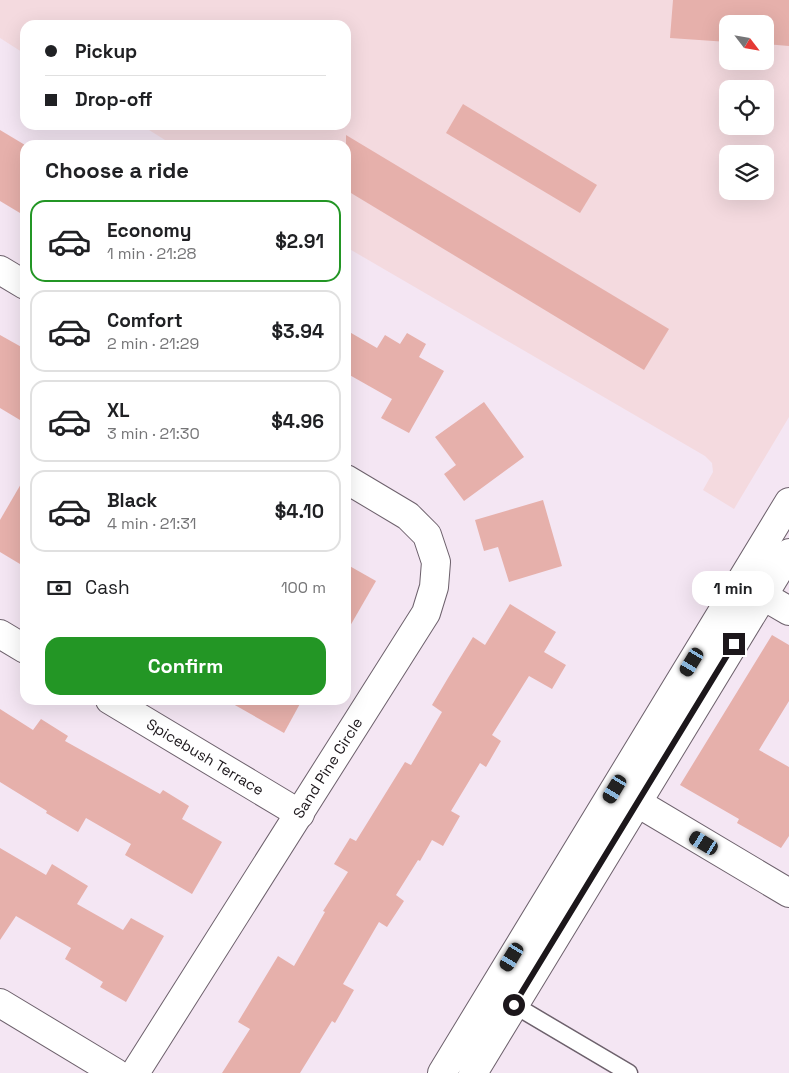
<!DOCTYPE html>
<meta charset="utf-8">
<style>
:root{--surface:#fff;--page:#f2f2f2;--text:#202124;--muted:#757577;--line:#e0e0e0;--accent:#239625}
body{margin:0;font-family:"Space Grotesk",sans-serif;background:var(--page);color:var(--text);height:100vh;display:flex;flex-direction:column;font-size:19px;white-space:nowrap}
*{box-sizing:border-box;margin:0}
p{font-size:16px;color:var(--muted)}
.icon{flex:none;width:28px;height:28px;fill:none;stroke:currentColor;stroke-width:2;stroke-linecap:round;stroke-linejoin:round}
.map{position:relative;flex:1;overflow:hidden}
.panel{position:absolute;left:20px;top:140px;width:331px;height:565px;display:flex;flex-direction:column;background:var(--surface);border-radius:15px;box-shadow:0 5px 20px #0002}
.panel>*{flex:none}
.banner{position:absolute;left:20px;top:20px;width:331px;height:110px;border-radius:15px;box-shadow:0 5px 20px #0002;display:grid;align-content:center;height:110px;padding:0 25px;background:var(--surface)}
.needle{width:32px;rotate:121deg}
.controls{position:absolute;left:719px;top:15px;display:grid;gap:10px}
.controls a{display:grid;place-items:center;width:55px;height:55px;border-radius:10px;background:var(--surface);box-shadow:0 5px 20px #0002;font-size:25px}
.end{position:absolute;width:22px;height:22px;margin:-11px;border:6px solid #1c171b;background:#fff;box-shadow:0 0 0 2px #fff}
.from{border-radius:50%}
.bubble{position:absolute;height:35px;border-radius:15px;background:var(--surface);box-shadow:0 5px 20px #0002;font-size:16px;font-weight:600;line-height:35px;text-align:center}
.car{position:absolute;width:15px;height:30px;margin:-15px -8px;border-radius:6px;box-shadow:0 0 4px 1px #0007;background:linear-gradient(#222 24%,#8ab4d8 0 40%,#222 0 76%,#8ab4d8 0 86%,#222 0)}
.banner b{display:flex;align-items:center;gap:18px;height:48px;font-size:19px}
.banner b+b{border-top:1px solid var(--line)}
.banner i{width:12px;height:12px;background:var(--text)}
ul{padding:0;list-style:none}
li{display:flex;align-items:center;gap:15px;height:82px;margin:0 10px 8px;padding:0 15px;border:2px solid var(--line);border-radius:15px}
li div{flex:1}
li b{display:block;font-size:19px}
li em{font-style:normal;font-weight:600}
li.selected{border-color:var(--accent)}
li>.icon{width:45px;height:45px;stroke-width:1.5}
h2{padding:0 25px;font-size:22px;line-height:60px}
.pay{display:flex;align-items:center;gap:12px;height:55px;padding:0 25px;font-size:19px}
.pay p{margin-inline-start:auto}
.action{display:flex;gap:10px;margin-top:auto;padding:10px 25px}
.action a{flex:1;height:58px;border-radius:15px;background:var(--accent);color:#fff;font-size:20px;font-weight:600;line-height:58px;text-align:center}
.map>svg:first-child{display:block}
.commercial{fill:#f4dadf;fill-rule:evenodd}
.building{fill:#e6b0ab}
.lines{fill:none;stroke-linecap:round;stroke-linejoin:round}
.lane-casing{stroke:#6d616c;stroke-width:19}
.street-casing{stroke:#6d616c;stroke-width:30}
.lane{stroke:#fff;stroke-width:16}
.street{stroke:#fff;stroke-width:28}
.route{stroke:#1c171b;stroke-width:6}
.labels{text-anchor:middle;stroke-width:4;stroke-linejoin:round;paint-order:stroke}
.street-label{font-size:15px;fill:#1c171b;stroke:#fff}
</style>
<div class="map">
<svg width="789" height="1073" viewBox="0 0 789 1073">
<rect width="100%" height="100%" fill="#f4e6f3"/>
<path class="commercial" d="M0,0H789V417L734,509L703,490L713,472L712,463L705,456L346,247V145H173L141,125H346V25H25V54L0,38ZM728,24H765V61H728ZM728,89H765V126H728ZM728,154H765V191H728Z"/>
<g class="building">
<path d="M673,0H789V46L765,44V24H728V42L670,38Z"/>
<path d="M463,104L597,185L580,213L446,133Z"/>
<path d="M0,130L25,145V216L0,201Z"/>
<path d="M346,135L669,329L644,370L346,190Z"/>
<path d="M346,330L377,348L385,335L400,344L407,333L426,344L419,357L444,371L409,433L381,418L392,399L346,373Z"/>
<path d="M0,335L25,349V423L0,408Z"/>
<path d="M484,402L524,457L464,501L444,474L456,465L435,437Z"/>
<path d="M25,477V567L0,552V520Z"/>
<path d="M543,500L562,566L509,582L498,547L484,551L475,520Z"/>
<path d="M346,564L376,581L346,633Z"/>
<path d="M510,604L556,632L544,652L566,665L552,689L529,676L492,735L501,741L486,767L480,763L451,811L460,816L443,846L432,840L420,861L418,860L396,895L404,901L387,927L379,922L343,984L354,990L335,1023L332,1021L300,1073H222L250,1029L238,1022L278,956L294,966L325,912L323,911L348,872L334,864L350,838L356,841L405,762L411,765L442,712L432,705L448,678L473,637L485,645Z"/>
<path d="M772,635L789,645V701L759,750L789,767V836L781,848L737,823L739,819L680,785Z"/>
<path d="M226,700H302L284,733Z"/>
<path d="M0,709L33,730L41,719L68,736L65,741L160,794L163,790L189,806L182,819L222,842L192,894L125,855L131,844L86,818L78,832L46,813L47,811L0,782Z"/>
<path d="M0,848L46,875L52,864L88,886L77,904L123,930L131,918L164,936L126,1002L100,987L103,982L65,959L71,948L16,916L0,940Z"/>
</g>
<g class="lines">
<g class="lane-casing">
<path id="lane" d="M509,1002L629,1073"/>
</g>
<g class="street-casing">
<g id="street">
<path d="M0,270L25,285"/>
<path d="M748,587L789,611"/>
<path d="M0,634L25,649"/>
<path id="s1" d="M110,700L300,814"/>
<path d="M621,793L789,893"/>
<path d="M0,1003L116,1073"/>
<path id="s2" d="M135,1073L426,613L434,587L436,562L427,535L408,516L346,479"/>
<path d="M442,1073L789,502"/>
<path d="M473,1073L789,553"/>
</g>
</g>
<use href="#lane" class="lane"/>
<use href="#street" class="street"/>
</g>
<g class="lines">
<path class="route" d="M514,1005L734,644"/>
</g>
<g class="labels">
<g class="street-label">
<text dy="5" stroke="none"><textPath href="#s1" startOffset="111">Spicebush Terrace</textPath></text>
<text dy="5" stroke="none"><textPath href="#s2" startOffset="361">Sand Pine Circle</textPath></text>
</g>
</g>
</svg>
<div class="controls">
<a><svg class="needle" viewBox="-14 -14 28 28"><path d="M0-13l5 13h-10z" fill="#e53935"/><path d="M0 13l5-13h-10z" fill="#757577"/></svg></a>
<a><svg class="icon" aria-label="locate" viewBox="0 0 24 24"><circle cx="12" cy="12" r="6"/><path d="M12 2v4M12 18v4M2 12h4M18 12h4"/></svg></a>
<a><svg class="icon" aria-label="layers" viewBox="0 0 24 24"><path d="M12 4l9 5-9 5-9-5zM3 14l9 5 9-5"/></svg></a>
</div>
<i class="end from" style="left:514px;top:1005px"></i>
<i class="end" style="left:734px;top:644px"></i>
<div class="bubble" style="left:692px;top:571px;width:82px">1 min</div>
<i class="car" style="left:692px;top:662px;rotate:211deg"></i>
<i class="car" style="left:615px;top:789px;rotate:211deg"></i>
<i class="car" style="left:704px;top:843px;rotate:301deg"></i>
<i class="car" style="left:512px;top:957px;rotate:211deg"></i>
<div class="banner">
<b><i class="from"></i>Pickup</b>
<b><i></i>Drop-off</b>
</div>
<section class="panel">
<h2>Choose a ride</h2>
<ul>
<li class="selected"><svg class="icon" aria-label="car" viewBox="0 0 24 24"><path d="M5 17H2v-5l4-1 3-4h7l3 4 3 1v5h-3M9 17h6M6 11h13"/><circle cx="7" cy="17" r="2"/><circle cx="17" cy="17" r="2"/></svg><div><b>Economy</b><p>1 min · 21:28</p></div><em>$2.91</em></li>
<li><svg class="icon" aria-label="car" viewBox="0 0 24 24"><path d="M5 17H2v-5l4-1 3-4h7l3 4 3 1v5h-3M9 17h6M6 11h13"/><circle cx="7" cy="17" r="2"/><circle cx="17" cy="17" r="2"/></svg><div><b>Comfort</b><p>2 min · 21:29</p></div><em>$3.94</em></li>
<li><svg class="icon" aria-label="car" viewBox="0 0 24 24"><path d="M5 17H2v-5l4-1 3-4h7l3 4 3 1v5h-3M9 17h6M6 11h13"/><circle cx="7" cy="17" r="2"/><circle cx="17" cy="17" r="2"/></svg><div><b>XL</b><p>3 min · 21:30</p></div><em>$4.96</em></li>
<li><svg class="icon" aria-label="car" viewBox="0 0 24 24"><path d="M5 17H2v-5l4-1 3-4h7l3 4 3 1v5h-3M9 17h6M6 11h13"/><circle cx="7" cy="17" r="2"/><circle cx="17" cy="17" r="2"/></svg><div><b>Black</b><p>4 min · 21:31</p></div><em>$4.10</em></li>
</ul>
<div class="pay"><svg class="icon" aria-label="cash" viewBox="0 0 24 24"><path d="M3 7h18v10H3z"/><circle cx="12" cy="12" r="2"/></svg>Cash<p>100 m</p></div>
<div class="action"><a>Confirm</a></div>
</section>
</div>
